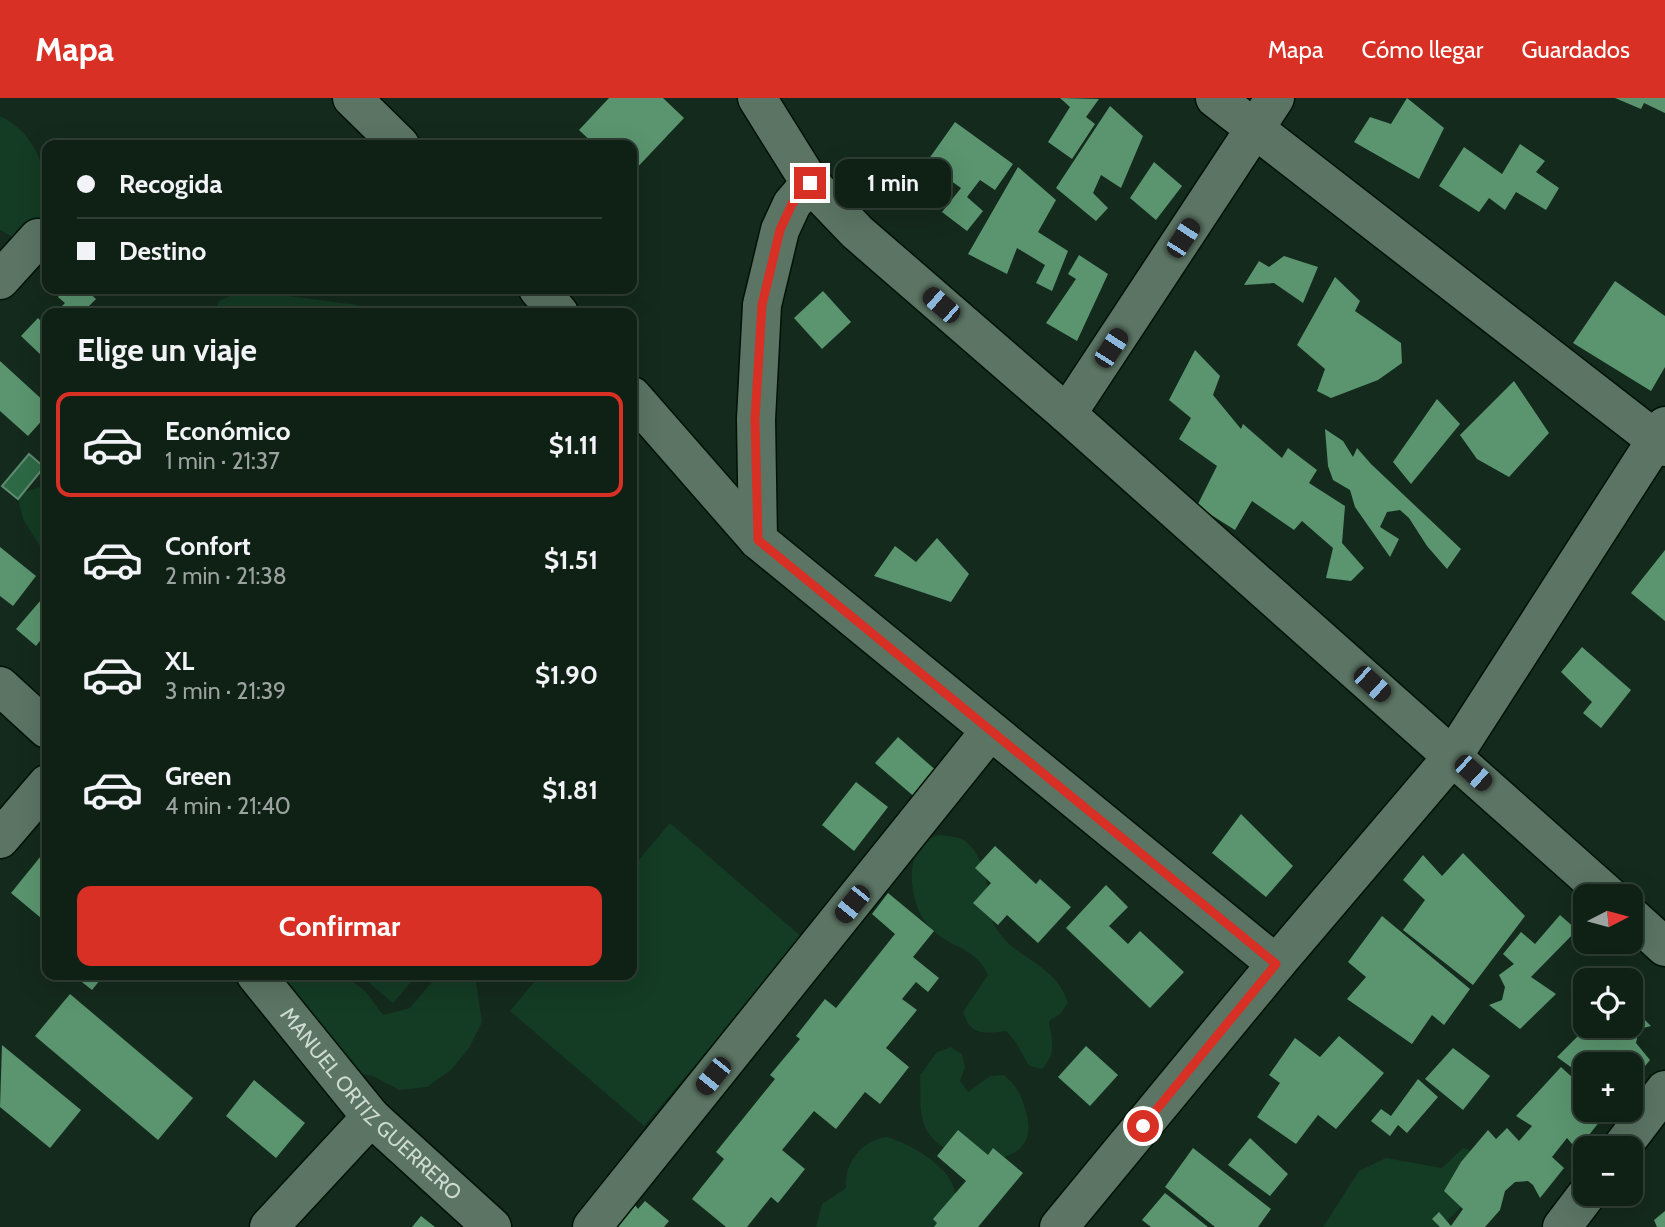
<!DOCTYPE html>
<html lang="es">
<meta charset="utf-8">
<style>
:root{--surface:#0f2015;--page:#1d2d22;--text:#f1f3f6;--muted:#9ba3a0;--line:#2f3e34;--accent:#d93025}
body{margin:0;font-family:Cabin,sans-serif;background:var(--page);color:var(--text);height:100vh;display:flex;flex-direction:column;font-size:26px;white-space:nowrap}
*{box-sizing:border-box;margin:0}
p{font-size:23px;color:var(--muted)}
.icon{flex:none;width:38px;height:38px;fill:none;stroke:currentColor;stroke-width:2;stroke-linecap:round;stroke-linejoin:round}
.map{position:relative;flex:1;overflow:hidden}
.drawer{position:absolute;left:42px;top:210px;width:595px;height:672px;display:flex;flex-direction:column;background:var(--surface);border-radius:14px;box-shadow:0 7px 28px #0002,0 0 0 2px var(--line)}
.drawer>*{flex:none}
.banner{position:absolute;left:42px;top:42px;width:595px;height:154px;border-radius:14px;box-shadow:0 7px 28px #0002,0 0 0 2px var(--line);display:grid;align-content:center;height:154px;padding:0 35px;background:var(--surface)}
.needle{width:46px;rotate:84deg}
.fabs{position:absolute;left:1573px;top:786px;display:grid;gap:14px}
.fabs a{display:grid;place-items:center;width:70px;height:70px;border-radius:14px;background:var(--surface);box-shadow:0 7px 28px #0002,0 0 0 2px var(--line);font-size:35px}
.end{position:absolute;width:32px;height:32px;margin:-16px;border:9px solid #d93025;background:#fff;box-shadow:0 0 0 4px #fff}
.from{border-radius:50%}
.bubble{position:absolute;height:49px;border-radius:14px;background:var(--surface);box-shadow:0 7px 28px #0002,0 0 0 2px var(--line);font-size:23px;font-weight:700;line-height:49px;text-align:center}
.car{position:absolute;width:21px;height:42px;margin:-21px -10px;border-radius:9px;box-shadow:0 0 5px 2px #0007;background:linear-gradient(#222 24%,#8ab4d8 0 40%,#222 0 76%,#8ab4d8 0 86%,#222 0)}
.banner b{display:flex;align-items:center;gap:24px;height:66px;font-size:26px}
.banner b+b{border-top:2px solid var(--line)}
.banner i{width:18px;height:18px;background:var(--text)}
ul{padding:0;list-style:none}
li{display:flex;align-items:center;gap:21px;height:105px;margin:0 14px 10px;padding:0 21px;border:4px solid transparent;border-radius:14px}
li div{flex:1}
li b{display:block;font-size:26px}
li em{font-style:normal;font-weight:700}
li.on{border-color:var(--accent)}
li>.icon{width:63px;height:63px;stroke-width:1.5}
h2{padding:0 35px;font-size:32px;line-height:84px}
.primary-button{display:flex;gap:14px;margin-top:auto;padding:14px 35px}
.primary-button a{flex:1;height:80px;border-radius:14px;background:var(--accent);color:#fff;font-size:28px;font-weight:700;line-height:80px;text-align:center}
header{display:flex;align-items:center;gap:42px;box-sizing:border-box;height:98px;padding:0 35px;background:var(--accent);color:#fff}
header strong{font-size:33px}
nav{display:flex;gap:38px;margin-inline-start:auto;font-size:24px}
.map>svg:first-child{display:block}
.green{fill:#143b24}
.water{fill:#2d6945;stroke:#5d8b6f;stroke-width:2}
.building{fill:#5a956f}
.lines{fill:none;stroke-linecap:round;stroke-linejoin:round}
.minor-casing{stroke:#011206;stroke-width:41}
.minor{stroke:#5b7463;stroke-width:38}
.route{stroke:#d93025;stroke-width:9}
.labels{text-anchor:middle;stroke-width:7;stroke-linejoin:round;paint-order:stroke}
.street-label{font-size:21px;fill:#cddbd1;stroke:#0a2013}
</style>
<header>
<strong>Mapa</strong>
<nav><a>Mapa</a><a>Cómo llegar</a><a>Guardados</a></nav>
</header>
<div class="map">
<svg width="1665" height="1129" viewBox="0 0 1665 1129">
<rect width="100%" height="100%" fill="#142a1c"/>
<g class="green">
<path d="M0,18C41,38 51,82 43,123L18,142L0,132Z"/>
<path d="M243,192L357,207L377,215H214L219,203Z"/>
<path d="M43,388H47V459L23,421L17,396Z"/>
<path d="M670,725L803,840L644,1028L510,913L540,877H632V770Z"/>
<path d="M938,737C947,738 957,738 965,743C982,755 987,783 990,802C991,813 991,824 998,833C1017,862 1056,866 1068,905L1060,916L1049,923C1052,943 1057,956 1042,971L1029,968L1015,943L1006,933C983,936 971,938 963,914L988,877C973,845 948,852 927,826C911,807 904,763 924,744C927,741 934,739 938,737Z"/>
<path d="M286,877H344L366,894L383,917L410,910L438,877H475L482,924L469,950L451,972L427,989L399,992L373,978L344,973L291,919Z"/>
<path d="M360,877H417L393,905Z"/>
<path d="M951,949L962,956L965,969L960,983L968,994L990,978L1004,977C1017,988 1022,998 1026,1014C1046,1077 945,1071 926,1031C918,1015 921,994 920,977L937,954Z"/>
<path d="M886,1039C909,1044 961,1074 955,1103C953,1112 948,1121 944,1129H816L822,1106L846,1090C844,1065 861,1043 886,1039Z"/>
<path d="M1463,1050L1490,1059L1483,1087L1441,1129H1323L1359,1073L1386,1060L1442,1070Z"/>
</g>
<path class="water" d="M29,356L44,369L18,401L2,388Z"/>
<g class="building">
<path d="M609,0H663L684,20L632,75V47H595L579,32Z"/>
<path d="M1060,0L1099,1L1086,19L1095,26L1072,61L1048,44L1070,9Z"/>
<path d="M1407,0L1444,30L1419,81L1354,44L1370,19L1391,26Z"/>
<path d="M1615,0H1665V15L1644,5L1641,11Z"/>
<path d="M1110,8L1143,38L1121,90L1101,77L1093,95L1108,110L1096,123L1056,90Z"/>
<path d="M955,24L1013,66L995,92L980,82L967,99L983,113L967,133L942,114L961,90L947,80L934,95L914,82Z"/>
<path d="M1520,46L1545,63L1536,74L1559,90L1546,112L1516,94L1505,112L1489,100L1479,114L1439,88L1464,49L1502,76Z"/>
<path d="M1154,64L1182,88L1156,122L1130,100Z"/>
<path d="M1018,69L1056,102L1038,134L1068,153L1052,193L1036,185L1045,167L1017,150L1007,176L968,156Z"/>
<path d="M1079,157L1108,176L1077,243L1046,225L1076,181L1068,176Z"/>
<path d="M1284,158L1318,169L1303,205L1274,185L1244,187L1259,163L1269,169Z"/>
<path d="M1335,179L1360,203L1355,213L1401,245L1402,265L1378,282L1331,300L1317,293L1325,271L1297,247Z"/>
<path d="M1615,183L1665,218V269L1651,293L1573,245Z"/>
<path d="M66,191H85L96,201L82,215H55L65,205L58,199Z"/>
<path d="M823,193L851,224L822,251L794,220Z"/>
<path d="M38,220L45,227L47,224V252L42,258L21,238Z"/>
<path d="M1195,252L1220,278L1213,297L1241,331L1243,326L1282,360L1288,350L1317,372L1309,385L1345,408L1342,445L1364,470L1351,483L1326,480L1333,450L1302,423L1294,432L1252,403L1235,432L1197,408L1217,368L1179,341L1191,320L1169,302Z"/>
<path d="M0,263L47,306V317L28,338L0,313Z"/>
<path d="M1514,283L1549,335L1509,379L1477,361L1460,337Z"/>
<path d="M1437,301L1460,326L1411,386L1393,364Z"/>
<path d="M1325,331L1343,343L1353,359L1357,350L1371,366L1461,451L1447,471L1427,448L1409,420L1400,412L1387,414L1380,429L1399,441L1390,459L1355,409L1350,392L1333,382L1328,368Z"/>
<path d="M937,440L969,476L951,504L874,478L895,448L916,464Z"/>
<path d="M0,449L36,478L13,508L0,498Z"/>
<path d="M1665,452V523L1631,495Z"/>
<path d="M47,495V543L43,539L36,548L16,531Z"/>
<path d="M1582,549L1631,592L1601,630L1583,615L1592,604L1561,574Z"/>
<path d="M898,639L939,675L917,701L875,665Z"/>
<path d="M856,684L888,709L854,753L822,727Z"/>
<path d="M1241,716L1293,768L1266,799L1212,755Z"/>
<path d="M995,748L1036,786L1040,781L1071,809L1038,845L1007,817L998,827L973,805L991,785L975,770Z"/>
<path d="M45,753L47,755V825L11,795Z"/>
<path d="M1463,755L1525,818L1473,887L1403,832L1425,802L1403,782L1423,757L1442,778Z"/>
<path d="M1106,787L1128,809L1109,828L1128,846L1140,833L1184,874L1150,910L1066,830Z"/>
<path d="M888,795L934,833L913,859L939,880L928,894L916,884L902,901L917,912L886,950L909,969L880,1006L865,994L836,1031L814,1013L782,1052L805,1071L778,1105L771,1099L747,1129H726L692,1101L724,1061L716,1054L775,981L770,977L800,941L796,938L825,901L836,910L895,836L872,816Z"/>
<path d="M1560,817L1577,832L1531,879L1556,896L1520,931L1489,907L1502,902L1505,889L1499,877L1514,866L1503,856L1521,834L1535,846Z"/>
<path d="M1382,818L1470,891L1444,927L1432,917L1412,946L1347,901L1366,879L1348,864Z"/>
<path d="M73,877H104L92,892Z"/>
<path d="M70,896L193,1000L158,1042L35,938Z"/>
<path d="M1631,908L1651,928L1639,931L1636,945L1650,962L1631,985V966H1586V980L1557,959L1588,928H1631Z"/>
<path d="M1339,938L1384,975L1336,1031L1318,1017L1296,1046L1257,1019L1280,985L1269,977L1295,940L1320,959Z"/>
<path d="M2,947L81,1012L50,1050L0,1009Z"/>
<path d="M1086,948L1118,977L1090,1008L1058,979Z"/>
<path d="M1453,950L1490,978L1463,1012L1425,981Z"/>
<path d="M1561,969L1586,992V1012L1608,1013L1577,1052L1567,1040L1552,1059L1564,1070L1540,1100L1533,1087L1528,1083L1515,1084L1505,1093L1500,1112L1485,1129H1440L1432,1121L1439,1114L1451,1128L1463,1111L1444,1093L1461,1064L1488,1032L1496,1041L1507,1030L1519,1043L1532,1028L1516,1018Z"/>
<path d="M1418,981L1438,999L1407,1035L1398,1027L1390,1038L1371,1023L1381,1011L1391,1018Z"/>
<path d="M254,982L305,1025L276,1060L226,1018Z"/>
<path d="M958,1032L988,1057L993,1050L1023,1075L978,1129H934L937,1125L933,1121L966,1083L937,1058Z"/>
<path d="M1250,1040L1288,1076L1270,1098L1228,1067Z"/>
<path d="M1193,1050L1271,1111L1258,1129H1215L1165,1089Z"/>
<path d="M1165,1095L1208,1129H1151L1142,1122Z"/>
<path d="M645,1103L669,1123L664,1129H616L635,1107L638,1111Z"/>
<path d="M1665,1113V1129H1657L1654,1122Z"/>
<path d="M421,1118L435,1129H412Z"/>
</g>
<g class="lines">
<g class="minor-casing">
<g id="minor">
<path d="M352,0L400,47"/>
<path d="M757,0L810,85L857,134L1067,316L1609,798"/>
<path d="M1215,0L1665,349"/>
<path d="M0,182L38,140"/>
<path d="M538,191L559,215"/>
<path d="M632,298L758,442L1276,866"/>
<path d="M1067,316L1275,0"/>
<path d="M758,442L756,321L762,207L780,132L792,106L810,85"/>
<path d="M0,588L47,631"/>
<path d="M0,741L47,686"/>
<path d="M1631,818L1665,849"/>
<path id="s1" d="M256,877L371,1019L492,1129"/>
<path d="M1621,1050L1665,992"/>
<path d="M269,1129L371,1019"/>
<path d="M592,1129L990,633"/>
<path d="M1059,1129L1276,866L1453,658L1665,328"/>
<path d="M1562,1129L1587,1096"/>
</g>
</g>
<use href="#minor" class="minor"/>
</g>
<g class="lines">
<path class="route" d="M810,85L792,106L780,132L762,207L755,321L758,442L1276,866L1143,1028"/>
</g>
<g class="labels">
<g class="street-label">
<text dy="7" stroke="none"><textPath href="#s1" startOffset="173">MANUEL ORTIZ GUERRERO</textPath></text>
</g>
</g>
</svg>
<div class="fabs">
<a><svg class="needle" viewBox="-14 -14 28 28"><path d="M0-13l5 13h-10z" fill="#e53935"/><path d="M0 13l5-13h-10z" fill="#9ba3a0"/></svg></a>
<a><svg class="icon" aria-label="locate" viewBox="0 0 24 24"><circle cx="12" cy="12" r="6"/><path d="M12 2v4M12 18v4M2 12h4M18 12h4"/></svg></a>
<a>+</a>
<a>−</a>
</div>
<i class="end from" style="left:1143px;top:1028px"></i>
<i class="end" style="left:810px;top:85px"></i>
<div class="bubble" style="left:835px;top:61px;width:116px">1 min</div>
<i class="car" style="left:1183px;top:140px;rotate:33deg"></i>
<i class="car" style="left:941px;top:207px;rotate:311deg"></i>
<i class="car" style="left:1111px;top:250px;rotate:33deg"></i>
<i class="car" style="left:1372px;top:586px;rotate:132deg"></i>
<i class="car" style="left:1473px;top:675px;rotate:132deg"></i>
<i class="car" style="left:852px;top:806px;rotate:219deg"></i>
<i class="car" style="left:713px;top:978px;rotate:219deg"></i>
<div class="banner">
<b><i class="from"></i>Recogida</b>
<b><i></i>Destino</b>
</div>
<section class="drawer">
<h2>Elige un viaje</h2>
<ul>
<li class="on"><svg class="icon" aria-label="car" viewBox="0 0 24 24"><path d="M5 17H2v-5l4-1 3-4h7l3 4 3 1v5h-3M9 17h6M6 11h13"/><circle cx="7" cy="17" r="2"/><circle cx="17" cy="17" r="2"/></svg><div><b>Económico</b><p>1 min · 21:37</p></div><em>$1.11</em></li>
<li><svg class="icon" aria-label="car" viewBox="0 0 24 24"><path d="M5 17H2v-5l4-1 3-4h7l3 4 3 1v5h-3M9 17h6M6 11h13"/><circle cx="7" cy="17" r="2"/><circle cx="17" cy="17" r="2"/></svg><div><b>Confort</b><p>2 min · 21:38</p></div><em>$1.51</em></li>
<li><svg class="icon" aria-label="car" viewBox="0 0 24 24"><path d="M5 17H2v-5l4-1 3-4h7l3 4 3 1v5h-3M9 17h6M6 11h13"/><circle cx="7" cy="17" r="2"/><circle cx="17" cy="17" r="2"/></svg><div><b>XL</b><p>3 min · 21:39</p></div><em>$1.90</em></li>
<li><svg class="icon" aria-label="car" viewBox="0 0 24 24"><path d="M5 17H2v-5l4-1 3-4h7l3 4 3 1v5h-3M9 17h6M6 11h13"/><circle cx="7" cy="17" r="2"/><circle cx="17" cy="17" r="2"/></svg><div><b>Green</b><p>4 min · 21:40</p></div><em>$1.81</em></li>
</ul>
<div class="primary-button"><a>Confirmar</a></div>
</section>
</div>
